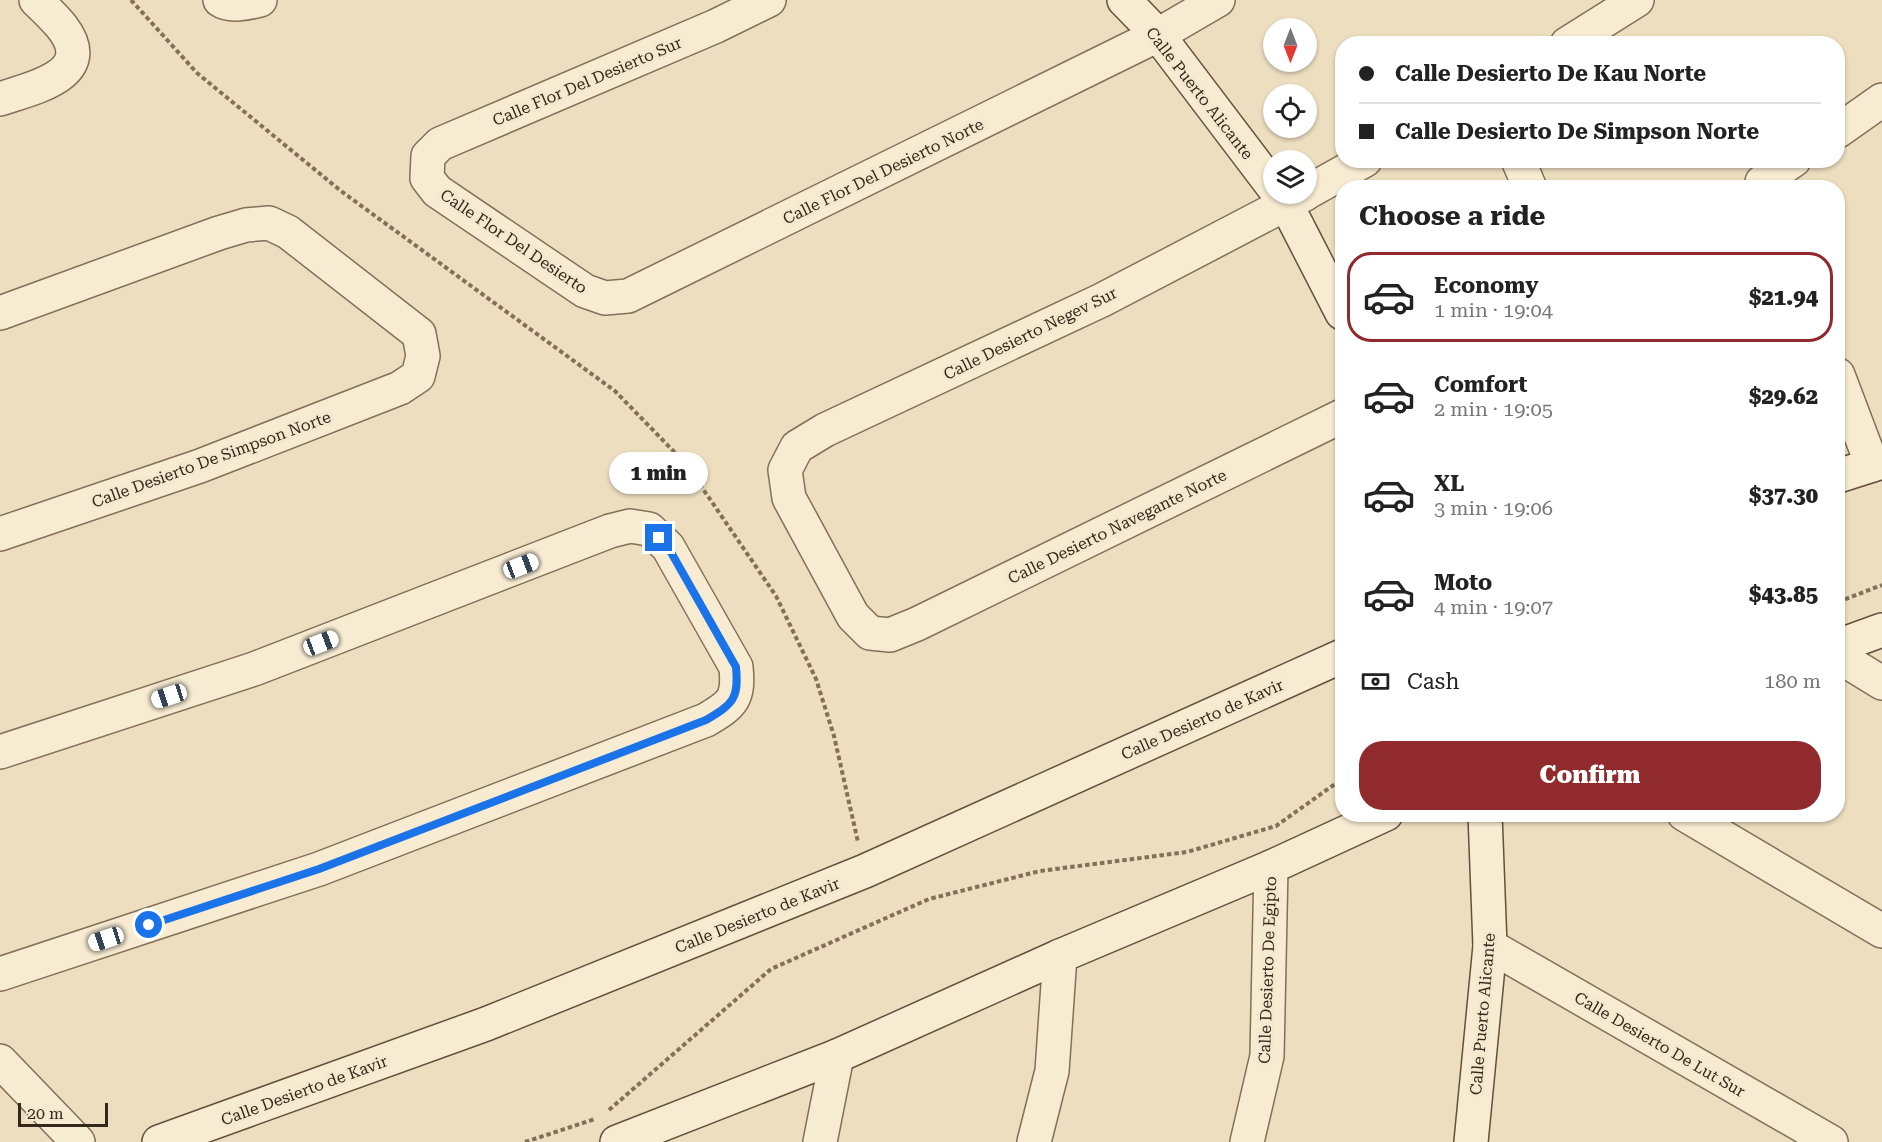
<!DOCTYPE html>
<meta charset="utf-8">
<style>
:root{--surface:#fff;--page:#f2f2f2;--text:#222;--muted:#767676;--line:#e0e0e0;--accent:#912a2d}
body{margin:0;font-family:"Roboto Serif",serif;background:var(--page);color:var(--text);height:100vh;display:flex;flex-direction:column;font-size:22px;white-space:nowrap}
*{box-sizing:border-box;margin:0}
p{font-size:20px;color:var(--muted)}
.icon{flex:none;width:33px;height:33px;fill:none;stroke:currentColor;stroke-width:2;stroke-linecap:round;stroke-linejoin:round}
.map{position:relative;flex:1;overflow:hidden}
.panel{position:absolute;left:1335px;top:180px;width:510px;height:642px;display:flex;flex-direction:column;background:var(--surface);border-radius:24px;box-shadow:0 2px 4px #0004}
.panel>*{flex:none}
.banner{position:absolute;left:1335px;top:36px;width:510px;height:132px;border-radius:24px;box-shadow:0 2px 4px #0004;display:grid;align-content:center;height:132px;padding:0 24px;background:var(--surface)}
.needle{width:39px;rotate:180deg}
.tools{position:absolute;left:1263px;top:18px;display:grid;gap:12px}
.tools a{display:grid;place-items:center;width:54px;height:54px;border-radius:50%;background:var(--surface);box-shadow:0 2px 4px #0004;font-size:30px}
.scale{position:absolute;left:18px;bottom:15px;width:90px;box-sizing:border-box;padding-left:6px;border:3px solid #34271c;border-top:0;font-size:16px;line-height:21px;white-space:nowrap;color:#34271c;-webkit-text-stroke:4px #f4e8ce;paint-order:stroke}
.end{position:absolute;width:27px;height:27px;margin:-14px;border:8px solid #1a73e8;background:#fff;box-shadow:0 0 0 3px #fff}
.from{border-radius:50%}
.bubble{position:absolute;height:42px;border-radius:21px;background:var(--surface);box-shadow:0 2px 4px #0004;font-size:20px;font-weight:800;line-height:42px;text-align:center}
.car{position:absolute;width:18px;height:36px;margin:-18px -9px;border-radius:8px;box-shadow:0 0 4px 2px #0007;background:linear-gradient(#fff 24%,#345 0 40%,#fff 0 76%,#345 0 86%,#fff 0)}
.banner b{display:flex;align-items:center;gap:21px;height:57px;font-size:22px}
.banner b+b{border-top:2px solid var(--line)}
.banner i{width:15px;height:15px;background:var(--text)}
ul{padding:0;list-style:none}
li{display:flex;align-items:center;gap:18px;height:90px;margin:0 12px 9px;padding:0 12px;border:3px solid transparent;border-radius:24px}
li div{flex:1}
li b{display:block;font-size:22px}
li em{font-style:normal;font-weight:800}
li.selected{border-color:var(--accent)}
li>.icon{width:54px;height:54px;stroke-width:1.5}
h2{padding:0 24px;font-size:27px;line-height:72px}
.pay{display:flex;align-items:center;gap:15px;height:66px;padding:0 24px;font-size:22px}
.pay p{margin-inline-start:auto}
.primary-button{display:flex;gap:12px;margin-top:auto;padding:12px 24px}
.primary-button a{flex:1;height:69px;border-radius:24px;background:var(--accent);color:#fff;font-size:24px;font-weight:800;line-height:69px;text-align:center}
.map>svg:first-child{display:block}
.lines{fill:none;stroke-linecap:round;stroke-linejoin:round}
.street-casing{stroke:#846f58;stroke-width:36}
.secondary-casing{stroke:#65503c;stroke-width:36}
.path{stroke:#846f58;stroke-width:4;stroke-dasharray:4.5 3;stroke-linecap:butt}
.street{stroke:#f7ebd2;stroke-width:33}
.secondary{stroke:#f7ebd2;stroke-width:33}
.route{stroke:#1a73e8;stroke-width:8}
.labels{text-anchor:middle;stroke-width:6;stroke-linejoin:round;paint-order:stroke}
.street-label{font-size:16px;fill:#34271c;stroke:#f4e8ce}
</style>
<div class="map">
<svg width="1882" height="1142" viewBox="0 0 1882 1142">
<rect width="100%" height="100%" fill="#ecdebf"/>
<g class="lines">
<g class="street-casing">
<g id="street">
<path d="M220,0C230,7 248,3 260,0"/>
<path d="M769,0L716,26L440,144L428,156L427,178L437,191L585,291L605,298L628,296L1158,35L1218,0"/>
<path d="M1567,44L1637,0"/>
<path d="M0,99C32,88 99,75 62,27C54,17 45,9 36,0"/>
<path d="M1838,131L1882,100"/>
<path d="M1518,160L1530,188"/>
<path d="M1762,182L1794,160"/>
<path d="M1306,193L1365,160"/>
<path d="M1305,194L1102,300L825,430L797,447L785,470L789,498L853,616L870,633L890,635L917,624L1342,416"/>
<path d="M0,313L219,233L246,225L269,223L288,232L419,334L423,356L418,376L400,388L200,466L0,534"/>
<path d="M1838,375L1872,465"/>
<path d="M1838,656L1882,683"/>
<path d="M0,752L254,669L610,531L630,526L649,529L668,547L736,667C739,699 733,704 706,720L319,869L0,974"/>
<path d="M1684,814L1882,931"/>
<path d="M1490,946L1831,1142"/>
<path d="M0,1061L78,1142"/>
<path d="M820,1142L837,1056"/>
<path d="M1034,1142L1052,1071L1060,956"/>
<path d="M1247,1142L1267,1056L1271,867"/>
</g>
</g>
<g class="secondary-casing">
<g id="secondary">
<path d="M1124,0L1158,35L1274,188"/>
<path d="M1278,194L1286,204L1342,313"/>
<path d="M1838,476L1882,462"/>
<path d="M1838,646L1882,630"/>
<path d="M159,1142L486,1024L865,871L1342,656"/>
<path d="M617,1142L837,1056L1060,956L1271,867L1386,814"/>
<path d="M1471,1142L1490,946L1485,814"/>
</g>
</g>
<g class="path">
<path d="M131,0L197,73L341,191L615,391L686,464L776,596L816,679L834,736L858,842"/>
<path d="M1838,602L1882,585"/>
<path d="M609,1110L771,969L929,899L1040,871L1187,852L1276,826L1342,779"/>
<path d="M525,1142L595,1119"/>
</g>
<use href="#street" class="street"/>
<use href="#secondary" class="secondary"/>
</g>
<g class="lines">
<path class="route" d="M149,925L319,869L706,720C733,704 739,699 736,667L668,547L659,538"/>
</g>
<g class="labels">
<g class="street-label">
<text transform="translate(587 81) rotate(-23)" y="6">Calle Flor Del Desierto Sur</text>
<text transform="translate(1200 93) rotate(52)" y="6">Calle Puerto Alicante</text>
<text transform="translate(883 171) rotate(-26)" y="6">Calle Flor Del Desierto Norte</text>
<text transform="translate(514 241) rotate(34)" y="6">Calle Flor Del Desierto</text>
<text transform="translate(1030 333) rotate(-26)" y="6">Calle Desierto Negev Sur</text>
<text transform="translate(211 459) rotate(-20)" y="6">Calle Desierto De Simpson Norte</text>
<text transform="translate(1117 526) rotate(-26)" y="6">Calle Desierto Navegante Norte</text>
<text transform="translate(1202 719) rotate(-24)" y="6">Calle Desierto de Kavir</text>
<text transform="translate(757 915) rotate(-22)" y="6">Calle Desierto de Kavir</text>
<text transform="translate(1267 970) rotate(-88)" y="6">Calle Desierto De Egipto</text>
<text transform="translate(1482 1014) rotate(-85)" y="6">Calle Puerto Alicante</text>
<text transform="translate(1660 1044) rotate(30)" y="6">Calle Desierto De Lut Sur</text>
<text transform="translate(304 1090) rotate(-20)" y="6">Calle Desierto de Kavir</text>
</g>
</g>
</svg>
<div class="tools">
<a><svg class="needle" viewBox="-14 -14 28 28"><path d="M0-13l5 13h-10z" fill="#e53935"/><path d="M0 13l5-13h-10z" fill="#767676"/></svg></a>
<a><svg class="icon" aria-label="locate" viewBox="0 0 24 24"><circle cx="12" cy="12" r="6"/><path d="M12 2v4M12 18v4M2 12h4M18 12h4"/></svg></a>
<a><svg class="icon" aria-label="layers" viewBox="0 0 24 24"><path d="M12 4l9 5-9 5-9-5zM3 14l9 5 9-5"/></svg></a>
</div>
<div class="scale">20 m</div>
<i class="end from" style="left:149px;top:925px"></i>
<i class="end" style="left:659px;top:538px"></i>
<div class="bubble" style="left:609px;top:452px;width:99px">1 min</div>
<i class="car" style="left:521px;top:566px;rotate:69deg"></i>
<i class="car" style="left:321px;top:643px;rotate:69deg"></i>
<i class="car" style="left:169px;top:696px;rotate:252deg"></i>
<i class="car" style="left:106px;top:939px;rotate:252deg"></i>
<div class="banner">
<b><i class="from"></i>Calle Desierto De Kau Norte</b>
<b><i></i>Calle Desierto De Simpson Norte</b>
</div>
<section class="panel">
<h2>Choose a ride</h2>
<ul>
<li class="selected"><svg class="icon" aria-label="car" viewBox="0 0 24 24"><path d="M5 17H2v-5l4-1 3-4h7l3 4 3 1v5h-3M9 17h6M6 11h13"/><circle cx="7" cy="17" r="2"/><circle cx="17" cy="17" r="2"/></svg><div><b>Economy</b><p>1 min · 19:04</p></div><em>$21.94</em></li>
<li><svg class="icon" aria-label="car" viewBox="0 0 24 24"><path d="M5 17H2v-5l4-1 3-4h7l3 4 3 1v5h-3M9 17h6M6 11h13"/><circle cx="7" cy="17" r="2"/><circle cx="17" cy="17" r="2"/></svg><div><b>Comfort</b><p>2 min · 19:05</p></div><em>$29.62</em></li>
<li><svg class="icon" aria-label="car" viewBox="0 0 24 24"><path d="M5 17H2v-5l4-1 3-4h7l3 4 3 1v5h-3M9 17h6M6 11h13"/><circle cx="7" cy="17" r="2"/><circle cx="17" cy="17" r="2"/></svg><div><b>XL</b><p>3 min · 19:06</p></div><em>$37.30</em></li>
<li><svg class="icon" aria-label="car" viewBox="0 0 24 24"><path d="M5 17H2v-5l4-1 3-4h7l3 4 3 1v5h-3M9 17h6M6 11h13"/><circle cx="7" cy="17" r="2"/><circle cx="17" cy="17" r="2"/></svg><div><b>Moto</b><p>4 min · 19:07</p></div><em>$43.85</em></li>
</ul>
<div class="pay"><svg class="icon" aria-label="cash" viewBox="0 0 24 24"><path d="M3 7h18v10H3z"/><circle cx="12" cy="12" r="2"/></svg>Cash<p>180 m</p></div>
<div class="primary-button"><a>Confirm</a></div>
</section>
</div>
